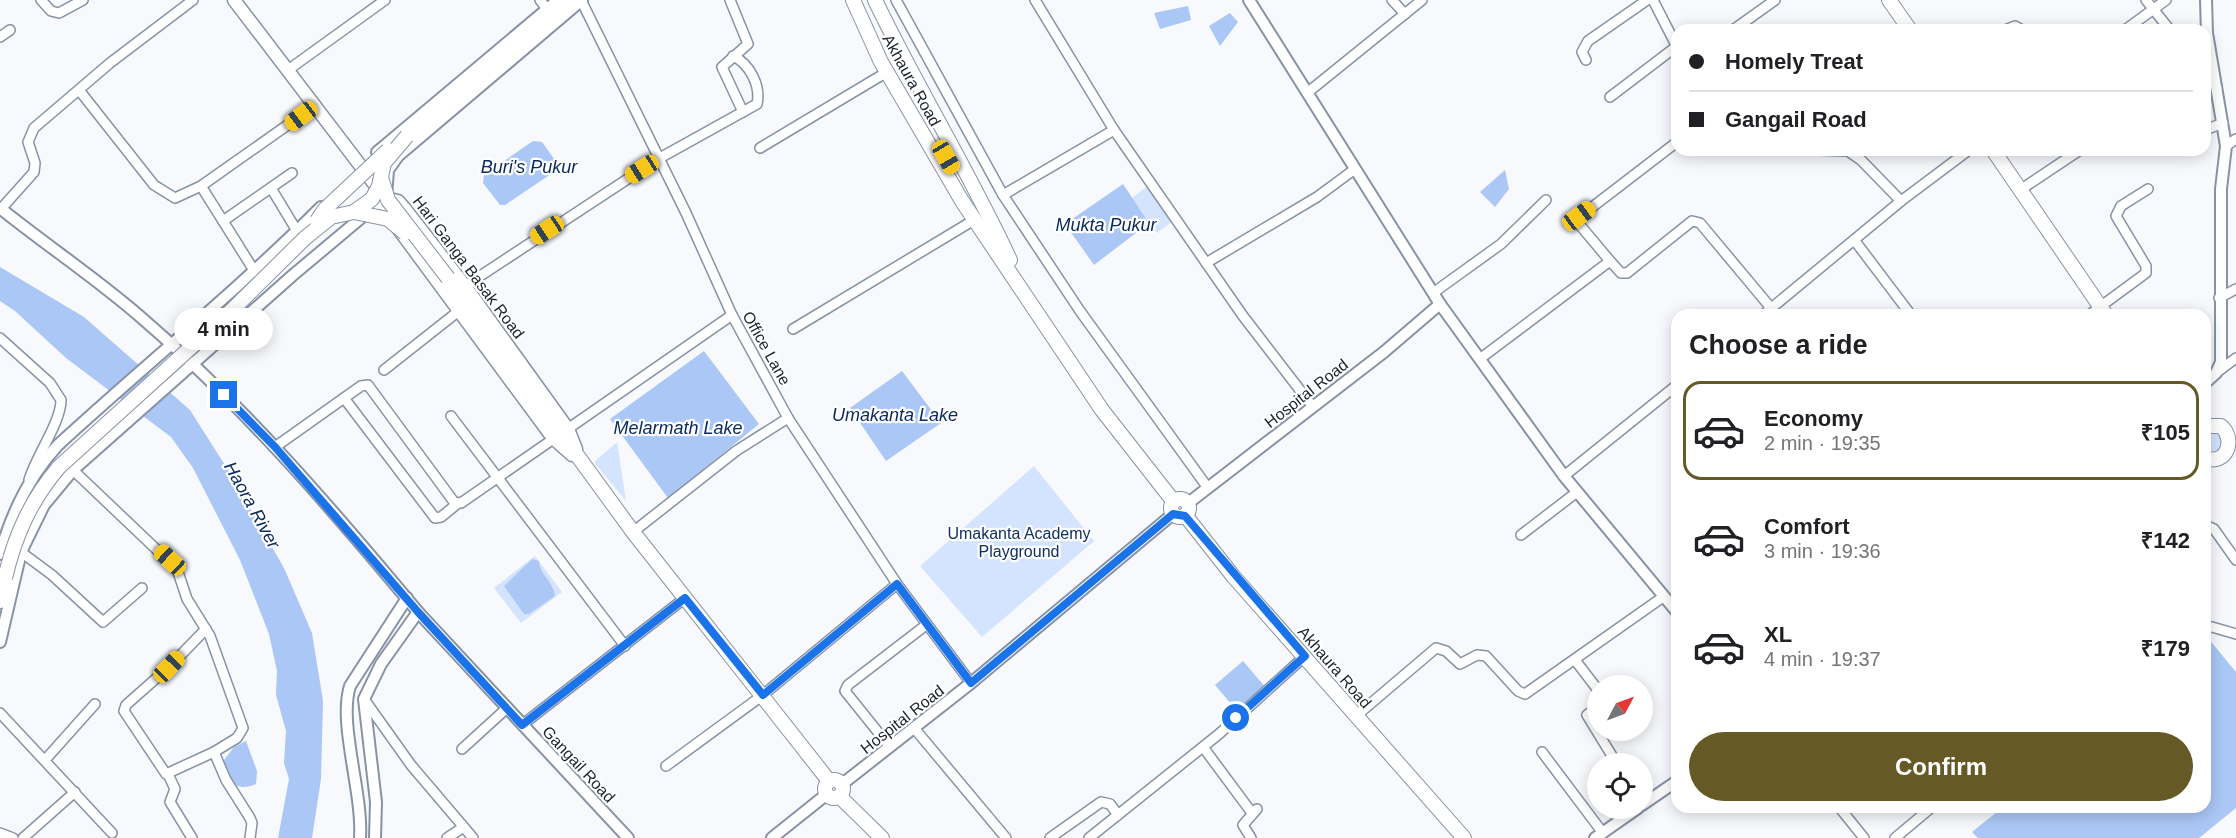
<!DOCTYPE html>
<meta charset="utf-8">
<style>
:root{--surface:#fff;--page:#f2f2f2;--text:#202124;--muted:#757577;--line:#e0e0e0;--accent:#655a26}
body{margin:0;font-family:Helvetica,sans-serif;background:var(--page);color:var(--text);height:100vh;display:flex;flex-direction:column;font-size:22px;white-space:nowrap}
*{box-sizing:border-box;margin:0}
p{font-size:20px;color:var(--muted)}
.icon{flex:none;width:33px;height:33px;fill:none;stroke:currentColor;stroke-width:2;stroke-linecap:round;stroke-linejoin:round}
.map{position:relative;flex:1;overflow:hidden}
.panel{position:absolute;left:1671px;top:309px;width:540px;height:504px;display:flex;flex-direction:column;background:var(--surface);border-radius:18px;box-shadow:0 3px 15px #0003}
.panel>*{flex:none}
.banner{position:absolute;left:1671px;top:24px;width:540px;height:132px;border-radius:18px;box-shadow:0 3px 15px #0003;display:grid;align-content:center;height:132px;padding:0 18px;background:var(--surface)}
.needle{width:39px;rotate:49deg}
.fabs{position:absolute;left:1587px;top:675px;display:grid;gap:12px}
.fabs a{display:grid;place-items:center;width:66px;height:66px;border-radius:50%;background:var(--surface);box-shadow:0 3px 15px #0003;font-size:30px}
.end{position:absolute;width:27px;height:27px;margin:-14px;border:8px solid #1a73e8;background:#fff;box-shadow:0 0 0 3px #fff}
.from{border-radius:50%}
.bubble{position:absolute;height:42px;border-radius:21px;background:var(--surface);box-shadow:0 3px 15px #0003;font-size:20px;font-weight:700;line-height:42px;text-align:center}
.car{position:absolute;width:18px;height:36px;margin:-18px -9px;border-radius:8px;box-shadow:0 0 4px 2px #0007;background:linear-gradient(#f5c518 24%,#345 0 40%,#f5c518 0 76%,#345 0 86%,#f5c518 0)}
.banner b{display:flex;align-items:center;gap:21px;height:57px;font-size:22px}
.banner b+b{border-top:2px solid var(--line)}
.banner i{width:15px;height:15px;background:var(--text)}
ul{padding:0;list-style:none}
li{display:flex;align-items:center;gap:18px;height:99px;margin:0 12px 9px;padding:0 6px;border:3px solid transparent;border-radius:18px}
li div{flex:1}
li b{display:block;font-size:22px}
li em{font-style:normal;font-weight:700}
li.on{border-color:var(--accent)}
li>.icon{width:54px;height:54px;stroke-width:1.5}
h2{padding:0 18px;font-size:27px;line-height:72px}
.primary-button{display:flex;gap:12px;margin-top:auto;padding:12px 18px}
.primary-button a{flex:1;height:69px;border-radius:36px;background:var(--accent);color:#fff;font-size:24px;font-weight:700;line-height:69px;text-align:center}
.map>svg:first-child{display:block}
.green{fill:#d4e4fe}
.water{fill:#abc7f6}
.lines{fill:none;stroke-linecap:round;stroke-linejoin:round}
.minor-casing{stroke:#8793a5;stroke-width:12}
.tertiary-casing{stroke:#8793a5;stroke-width:14}
.secondary-casing{stroke:#8793a5;stroke-width:15}
.primary-casing{stroke:#8793a5;stroke-width:16}
.minor{stroke:#fff;stroke-width:9}
.tertiary{stroke:#fff;stroke-width:10}
.secondary{stroke:#fff;stroke-width:12}
.primary{stroke:#fff;stroke-width:14}
.primary-bridge-casing{stroke:#8793a5;stroke-width:16;stroke-linecap:butt}
.primary-bridge{stroke:#fff;stroke-width:14}
.route{stroke:#1a73e8;stroke-width:8}
.labels{text-anchor:middle;stroke-width:4.5;stroke-linejoin:round;paint-order:stroke}
.street-label{font-size:16px;fill:#1e232a;stroke:#fff}
.park-label{font-size:16px;fill:#0f2f65;stroke:#fff}
.water-label{font-size:18px;font-style:italic;fill:#0b2b60;stroke:#fff}
</style>
<div class="map">
<svg width="2236" height="838" viewBox="0 0 2236 838">
<rect width="100%" height="100%" fill="#f7f9fd"/>
<g class="green">
<path d="M1149,185L1174,220L1157,233L1132,198Z"/>
<circle cx="2213" cy="441" r="10"/>
<path d="M617,442L626,501L594,462Z"/>
<path d="M1034,466L1094,541L982,637L920,566Z"/>
<path d="M535,556L562,592L521,623L494,588Z"/>
</g>
<g class="water">
<path d="M1188,6L1191,20L1160,29L1154,13Z"/>
<path d="M1230,13L1238,22L1220,46L1209,26Z"/>
<path d="M533,141L542,142L557,163L554,172L505,205H500L483,183L484,175Z"/>
<path d="M1505,170L1509,189L1495,207L1480,192Z"/>
<path d="M1123,184L1149,223L1094,265L1065,224Z"/>
<path d="M0,267L84,317L190,410L230,473L284,568L312,633L323,701L321,779L312,838H278L289,779L284,763L286,731L276,695L277,671L269,634L240,560L193,468L171,437L66,358L15,311L0,301Z"/>
<path d="M704,351L759,424L668,498L610,419Z"/>
<path d="M902,371L941,423L886,461L850,408Z"/>
<path d="M532,559L539,561C540,575 553,581 555,596L529,614H524L504,586Z"/>
<path d="M2208,638L2236,672V808L2199,838H1978L1972,832L2003,807H2205V641Z"/>
<path d="M1243,661L1266,688L1238,712L1215,685Z"/>
<path d="M246,741L257,771L256,784C235,793 226,780 224,760L234,747Z"/>
</g>
<g class="lines">
<g class="minor-casing">
<g id="minor">
<path d="M41,0L51,11L59,13L83,0"/>
<path d="M540,0L547,9"/>
<path d="M581,0L686,213L732,315L788,418L897,584L971,683"/>
<path d="M730,0L748,44L722,67L743,112"/>
<path d="M896,0L1003,195L1080,311L1208,488"/>
<path d="M1035,0L1114,130L1243,316L1313,407"/>
<path d="M1392,0L1405,14"/>
<path d="M1653,0L1677,47"/>
<path d="M2146,0L2170,30"/>
<path d="M1733,30L1775,0"/>
<path d="M2005,30L2015,26L2022,30"/>
<path d="M2125,30L2166,0"/>
<path d="M0,37L10,30"/>
<path d="M1586,60L1582,52L1588,41L1647,0"/>
<path d="M288,70L385,0"/>
<path d="M2205,73L2217,88"/>
<path d="M79,90L154,185L175,198L201,186L316,105"/>
<path d="M1307,93L1422,0"/>
<path d="M1610,97L1677,46"/>
<path d="M2205,130L2223,123"/>
<path d="M2226,146L2236,139"/>
<path d="M760,148L887,72"/>
<path d="M1819,150L1848,151L1861,160L1901,201"/>
<path d="M201,186L255,272"/>
<path d="M271,188L297,231"/>
<path d="M2020,190L2080,150"/>
<path d="M1003,195L1114,130"/>
<path d="M1,209L34,172L35,163L28,142L34,128L110,63L193,0"/>
<path d="M223,221L292,173"/>
<path d="M1855,241L1911,315"/>
<path d="M1610,261L1579,224L1578,218L1677,142"/>
<path d="M1206,263L1317,197L1355,169"/>
<path d="M465,286L658,159L757,104C761,86 750,64 733,56"/>
<path d="M1433,293L1501,244L1546,200"/>
<path d="M2219,298L2236,289"/>
<path d="M1763,315L1901,201L1969,150"/>
<path d="M2089,315L2146,273V266L2116,216L2121,206L2148,189"/>
<path d="M793,329L974,220"/>
<path d="M0,338L50,383L61,400C61,422 36,456 29,480"/>
<path d="M1481,358L1610,261L1621,273H1627L1692,221L1700,223L1771,308"/>
<path d="M384,370L460,310"/>
<path d="M2216,373L2236,358"/>
<path d="M344,398L435,518L441,517L457,504"/>
<path d="M451,416L625,646"/>
<path d="M275,447L361,386L368,385L454,502L461,503L732,315"/>
<path d="M73,470L177,569L187,599L210,636L243,728L237,738L214,752L226,780L250,818L252,823L250,838"/>
<path d="M1564,476L1677,385"/>
<path d="M2205,525L2214,529L2236,560"/>
<path d="M633,532L736,451L788,418"/>
<path d="M1521,535L1577,492"/>
<path d="M21,552L52,575L103,622L142,588"/>
<path d="M2205,625L2236,634"/>
<path d="M206,629L169,667L126,705L124,711L166,774L214,752"/>
<path d="M1575,660L1598,690"/>
<path d="M364,699L411,765L473,838"/>
<path d="M1598,706L1587,715L1617,764"/>
<path d="M0,713L112,833"/>
<path d="M1356,716L1436,648L1446,651L1460,664L1477,655L1486,656L1518,691L1525,694L1663,597"/>
<path d="M522,725L685,598"/>
<path d="M914,728L1006,838"/>
<path d="M890,747L845,691L848,685L926,625"/>
<path d="M1203,747L1252,813"/>
<path d="M462,749L507,708"/>
<path d="M1542,752L1603,833"/>
<path d="M45,760L95,704"/>
<path d="M666,766L763,695L897,584"/>
<path d="M168,774L175,789L170,802L192,838"/>
<path d="M1839,807L1864,838"/>
<path d="M0,833L13,838"/>
<path d="M23,838L75,792"/>
<path d="M447,838L462,828"/>
<path d="M1050,838L1101,802L1110,804L1118,815"/>
<path d="M1089,838L1219,734L1305,656"/>
<path d="M1251,838L1243,825L1257,809"/>
<path d="M1895,838L1932,807"/>
</g>
</g>
<g class="tertiary-casing">
<g id="tertiary">
<path d="M1249,0L1440,304L1564,476L1677,612"/>
<path d="M377,152L558,0"/>
<path d="M0,208C47,246 99,280 144,320C245,407 333,510 418,612L628,838"/>
<path d="M2205,383L2216,373L2221,362V189L2226,146L2207,33L2206,0"/>
<path d="M1187,504L1384,352L1440,304"/>
<path d="M0,554C11,515 30,475 58,445C145,365 237,291 321,207"/>
<path d="M0,642L21,552L44,505L73,470L293,275L386,197L388,170L398,156L582,0"/>
<path d="M841,785L971,683L1173,514"/>
<path d="M1642,805L1677,781"/>
<path d="M360,838C363,792 338,724 350,686L407,598"/>
<path d="M375,838L376,802L364,699L381,664L418,612"/>
<path d="M772,838L827,794"/>
<path d="M1595,838L1638,808"/>
</g>
</g>
<g class="secondary-casing">
<g id="secondary">
<path d="M234,0L382,194"/>
<path d="M385,198L398,201L405,209L465,286L568,429L576,449"/>
<path d="M385,198L386,212L553,438L572,455"/>
</g>
</g>
<g class="primary-casing">
<g id="primary">
<path d="M853,0L881,62L962,201L1102,410L1174,502"/>
<path d="M875,0C917,88 969,171 1010,260"/>
<path d="M1889,0L1910,30"/>
<path d="M407,136L570,0"/>
<path d="M1993,150L2106,315"/>
<path d="M448,278L633,532L829,781"/>
<path d="M2205,426H2221C2236,439 2227,466 2205,458"/>
<circle cx="1180" cy="508" r="9"/>
<path d="M1185,515L1233,576L1464,838"/>
<path d="M0,601L5,578"/>
<circle cx="834" cy="789" r="9"/>
<path d="M839,796L882,838"/>
</g>
</g>
<use href="#minor" class="minor"/>
<use href="#tertiary" class="tertiary"/>
<use href="#secondary" class="secondary"/>
<use href="#primary" class="primary"/>
<g class="primary-bridge-casing">
<g id="primary-bridge">
<path d="M381,177L388,200L448,278"/>
<path d="M354,212L388,219L405,233"/>
<path d="M317,221L325,209L388,150"/>
<path d="M5,578C15,535 31,500 59,467L231,311L305,238L331,217L354,212L372,199L379,186L384,163L407,136"/>
</g>
</g>
<use href="#primary-bridge" class="primary-bridge"/>
</g>
<g class="lines">
<path class="route" d="M224,395L275,447L418,612L522,725L685,598L763,695L897,584L971,683L1173,514L1185,516L1305,656L1236,718"/>
</g>
<g class="labels">
<g class="street-label">
<text transform="translate(912 80) rotate(61)" y="6">Akhaura Road</text>
<text transform="translate(469 267) rotate(53)" y="6">Hari Ganga Basak Road</text>
<text transform="translate(767 348) rotate(61)" y="6">Office Lane</text>
<text transform="translate(1306 393) rotate(-38)" y="6">Hospital Road</text>
<text transform="translate(1335 667) rotate(49)" y="6">Akhaura Road</text>
<text transform="translate(902 719) rotate(-38)" y="6">Hospital Road</text>
<text transform="translate(579 764) rotate(47)" y="6">Gangail Road</text>
</g>
<g class="park-label">
<text x="1019" y="539">Umakanta Academy<tspan x="1019" dy="18">Playground</tspan></text>
</g>
<g class="water-label">
<text x="529" y="173">Buri's Pukur</text>
<text x="1106" y="231">Mukta Pukur</text>
<text x="895" y="421">Umakanta Lake</text>
<text x="678" y="434">Melarmath Lake</text>
<text transform="translate(252 505) rotate(61)" y="6">Haora River</text>
</g>
</g>
</svg>
<div class="fabs">
<a><svg class="needle" viewBox="-14 -14 28 28"><path d="M0-13l5 13h-10z" fill="#e53935"/><path d="M0 13l5-13h-10z" fill="#757577"/></svg></a>
<a><svg class="icon" aria-label="locate" viewBox="0 0 24 24"><circle cx="12" cy="12" r="6"/><path d="M12 2v4M12 18v4M2 12h4M18 12h4"/></svg></a>
</div>
<i class="end from" style="left:1236px;top:718px"></i>
<i class="end" style="left:224px;top:395px"></i>
<div class="bubble" style="left:174px;top:308px;width:99px">4 min</div>
<i class="car" style="left:301px;top:116px;rotate:233deg"></i>
<i class="car" style="left:946px;top:157px;rotate:150deg"></i>
<i class="car" style="left:642px;top:169px;rotate:238deg"></i>
<i class="car" style="left:1579px;top:216px;rotate:54deg"></i>
<i class="car" style="left:547px;top:230px;rotate:237deg"></i>
<i class="car" style="left:170px;top:560px;rotate:313deg"></i>
<i class="car" style="left:169px;top:667px;rotate:44deg"></i>
<div class="banner">
<b><i class="from"></i>Homely Treat</b>
<b><i></i>Gangail Road</b>
</div>
<section class="panel">
<h2>Choose a ride</h2>
<ul>
<li class="on"><svg class="icon" aria-label="car" viewBox="0 0 24 24"><path d="M5 17H2v-5l4-1 3-4h7l3 4 3 1v5h-3M9 17h6M6 11h13"/><circle cx="7" cy="17" r="2"/><circle cx="17" cy="17" r="2"/></svg><div><b>Economy</b><p>2 min · 19:35</p></div><em>₹105</em></li>
<li><svg class="icon" aria-label="car" viewBox="0 0 24 24"><path d="M5 17H2v-5l4-1 3-4h7l3 4 3 1v5h-3M9 17h6M6 11h13"/><circle cx="7" cy="17" r="2"/><circle cx="17" cy="17" r="2"/></svg><div><b>Comfort</b><p>3 min · 19:36</p></div><em>₹142</em></li>
<li><svg class="icon" aria-label="car" viewBox="0 0 24 24"><path d="M5 17H2v-5l4-1 3-4h7l3 4 3 1v5h-3M9 17h6M6 11h13"/><circle cx="7" cy="17" r="2"/><circle cx="17" cy="17" r="2"/></svg><div><b>XL</b><p>4 min · 19:37</p></div><em>₹179</em></li>
</ul>
<div class="primary-button"><a>Confirm</a></div>
</section>
</div>
